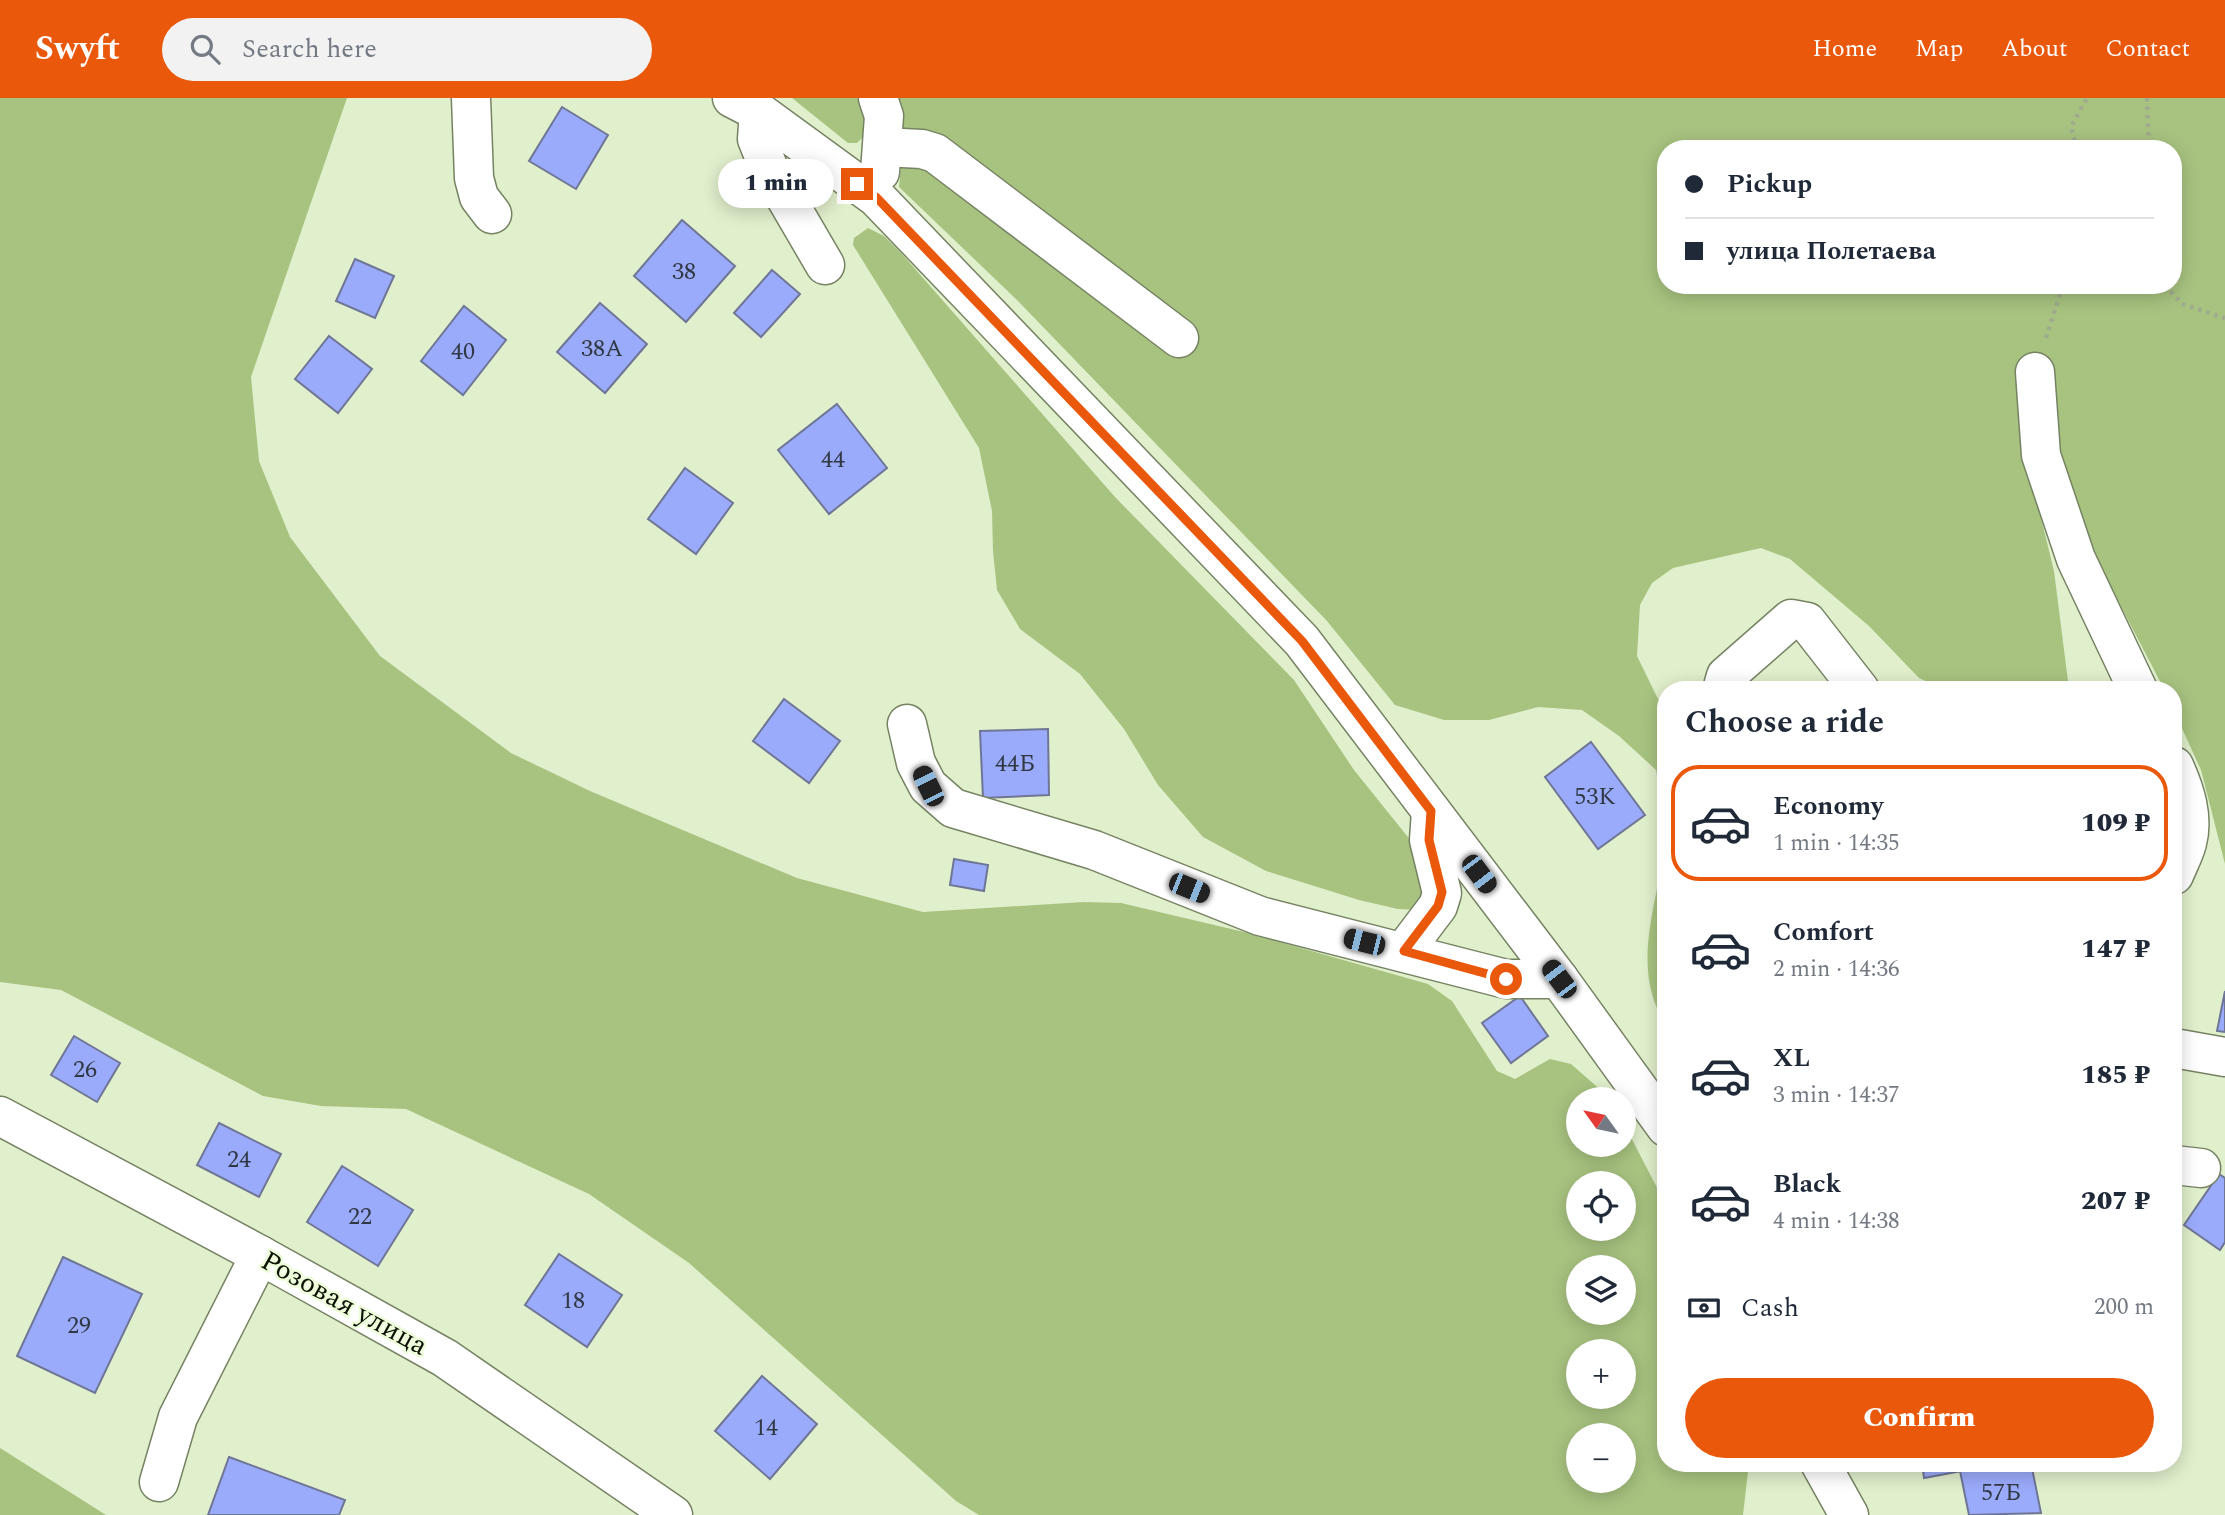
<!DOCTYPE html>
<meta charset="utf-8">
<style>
:root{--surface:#fff;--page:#f2f2f3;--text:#1f2937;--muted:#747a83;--line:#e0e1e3;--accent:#ea580c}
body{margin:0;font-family:Spectral,serif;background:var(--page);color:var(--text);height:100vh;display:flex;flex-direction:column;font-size:26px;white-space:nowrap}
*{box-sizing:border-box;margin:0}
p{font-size:23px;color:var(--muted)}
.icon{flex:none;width:38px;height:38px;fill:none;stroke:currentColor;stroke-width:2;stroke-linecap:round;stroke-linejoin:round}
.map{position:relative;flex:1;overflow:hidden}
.panel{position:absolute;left:1657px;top:583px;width:525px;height:791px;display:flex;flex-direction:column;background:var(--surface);border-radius:28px;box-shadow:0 4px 18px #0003}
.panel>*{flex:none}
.hud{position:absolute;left:1657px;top:42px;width:525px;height:154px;border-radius:28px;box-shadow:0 4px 18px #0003;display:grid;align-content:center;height:154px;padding:0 28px;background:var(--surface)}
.needle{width:46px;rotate:303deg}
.buttons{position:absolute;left:1566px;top:989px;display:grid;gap:14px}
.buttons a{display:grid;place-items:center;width:70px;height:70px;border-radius:50%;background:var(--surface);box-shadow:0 4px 18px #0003;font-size:35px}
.end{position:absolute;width:32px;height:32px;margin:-16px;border:9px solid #ea580c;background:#fff;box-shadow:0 0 0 4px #fff}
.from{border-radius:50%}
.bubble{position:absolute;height:49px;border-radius:24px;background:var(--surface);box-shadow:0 4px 18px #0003;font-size:23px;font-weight:800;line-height:49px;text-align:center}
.car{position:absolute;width:21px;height:42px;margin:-21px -10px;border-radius:9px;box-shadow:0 0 5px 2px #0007;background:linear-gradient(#222 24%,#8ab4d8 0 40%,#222 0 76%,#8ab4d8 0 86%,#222 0)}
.hud b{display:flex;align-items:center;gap:24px;height:66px;font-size:26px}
.hud b+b{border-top:2px solid var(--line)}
.hud i{width:18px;height:18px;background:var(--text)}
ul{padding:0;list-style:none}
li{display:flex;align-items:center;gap:21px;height:116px;margin:0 14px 10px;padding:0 14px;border:4px solid transparent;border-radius:28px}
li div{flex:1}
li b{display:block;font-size:26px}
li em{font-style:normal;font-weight:800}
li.active{border-color:var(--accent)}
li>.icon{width:63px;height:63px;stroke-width:1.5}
h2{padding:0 28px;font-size:32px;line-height:84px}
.pay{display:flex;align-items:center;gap:18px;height:77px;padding:0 28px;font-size:26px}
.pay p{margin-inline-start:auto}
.button{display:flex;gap:14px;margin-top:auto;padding:14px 28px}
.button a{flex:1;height:80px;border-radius:42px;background:var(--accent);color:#fff;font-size:28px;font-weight:800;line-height:80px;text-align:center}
header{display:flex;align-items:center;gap:42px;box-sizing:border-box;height:98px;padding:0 35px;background:var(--accent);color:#fff}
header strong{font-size:33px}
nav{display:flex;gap:38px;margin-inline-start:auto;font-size:24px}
.search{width:490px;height:63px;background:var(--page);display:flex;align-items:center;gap:18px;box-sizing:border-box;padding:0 24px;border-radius:38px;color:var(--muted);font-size:26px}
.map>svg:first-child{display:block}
.green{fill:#a8c380;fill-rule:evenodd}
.building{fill:#9babfb;stroke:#6f7695;stroke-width:2}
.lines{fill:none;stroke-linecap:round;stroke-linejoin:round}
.minor-casing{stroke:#768363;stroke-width:41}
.path{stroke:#9fab8f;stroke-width:4.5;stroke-dasharray:3.5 5;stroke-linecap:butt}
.minor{stroke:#fff;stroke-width:38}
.route{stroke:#ea580c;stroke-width:9}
.labels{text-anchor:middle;stroke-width:5;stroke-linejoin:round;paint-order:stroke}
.number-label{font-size:24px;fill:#303843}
.street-label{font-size:28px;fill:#0c1106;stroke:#edfcd9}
</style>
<header>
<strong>Swyft</strong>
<div class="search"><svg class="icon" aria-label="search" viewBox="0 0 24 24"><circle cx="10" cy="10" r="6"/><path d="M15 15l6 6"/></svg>Search here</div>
<nav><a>Home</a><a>Map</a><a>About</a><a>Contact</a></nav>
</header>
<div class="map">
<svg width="2225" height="1417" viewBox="0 0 2225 1417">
<rect width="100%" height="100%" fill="#e0efcc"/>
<g class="green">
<path d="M0,0H347L251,279L259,363L290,439L380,558L511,655L590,693L797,780L923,814L1084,804L1121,805L1244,834L1428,886L1452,903L1497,973L1515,981L1550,961L1571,966L1611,1001H1578V1046H1624V1026L1666,1107V1365H1749L1743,1417H979L956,1403L689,1165L589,1096L406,1011L321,1008L263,998L61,892L0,884ZM1578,1085H1624V1130H1578ZM1578,1169H1624V1214H1578ZM1578,1253H1624V1298H1578ZM1578,1337H1624V1382H1578Z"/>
<path d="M792,0H858L865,14L863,39L857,45H848Z"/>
<path d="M894,0H2225V766L2201,672L2174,613V592L2164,591L2092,453L2023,262L2015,275L2021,338L2054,473L2069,591H1943L1919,580L1869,528L1790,461L1761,450L1673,470L1652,485L1640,507L1637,558L1657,599L1666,610V726L1656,672L1619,638L1582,612L1538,609L1489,622H1444L1395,607L1327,523L1017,202L899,89L901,68ZM1666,51H2174V187H1666Z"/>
<path d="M868,130L884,138L902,156L1115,399L1294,582L1354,672L1432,769L1420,812L1398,811L1359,802L1266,773L1203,739L1158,687L1124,631L1080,576L1020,531L997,492L993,453L992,413L979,350L853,147L854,140Z"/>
<path d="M1666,739V931C1662,920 1655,908 1652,896C1638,845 1661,790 1666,739Z"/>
<path d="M0,1350L106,1417H0Z"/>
</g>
<g class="building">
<path d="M562,9L608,37L576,91L529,63Z"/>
<path d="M682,122L735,168L686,224L634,178Z"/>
<path d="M355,161L394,178L375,220L336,203Z"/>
<path d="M772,172L800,196L761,239L734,215Z"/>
<path d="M600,205L647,246L605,295L557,254Z"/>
<path d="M464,208L506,242L463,297L421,263Z"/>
<path d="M329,238L372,271L338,315L295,281Z"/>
<path d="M837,306L887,370L829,416L778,352Z"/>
<path d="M685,370L733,405L696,456L648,421Z"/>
<path d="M784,601L840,643L809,685L753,643Z"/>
<path d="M1048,631L1049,697L983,700L980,633Z"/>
<path d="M1591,644L1645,717L1598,751L1545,679Z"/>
<path d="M954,761L988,767L984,793L950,787Z"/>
<path d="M2225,893V934L2217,933Z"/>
<path d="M1520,898L1548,938L1511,965L1482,925Z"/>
<path d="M74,938L120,965L97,1004L51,977Z"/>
<path d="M219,1025L281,1056L259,1099L197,1067Z"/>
<path d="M342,1068L413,1112L378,1168L307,1124Z"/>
<path d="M2219,1076L2225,1080V1144L2220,1152L2184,1127Z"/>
<path d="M559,1156L622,1197L587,1249L525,1207Z"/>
<path d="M63,1159L142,1196L95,1295L17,1258Z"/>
<path d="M762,1278L817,1326L770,1381L715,1333Z"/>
<path d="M229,1359L345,1402L339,1417H208Z"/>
<path d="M1922,1365H2004L1924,1380Z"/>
<path d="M2004,1365H2031L2041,1415L1969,1417L1960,1373Z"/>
</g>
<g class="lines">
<g class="minor-casing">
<g id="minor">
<path d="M471,0L474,80L479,99L492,116"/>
<path d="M732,0L759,14L877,100L1302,543L1559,881L1666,1029"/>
<path d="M878,0L884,18L880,74"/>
<path d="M759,14L757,41L769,71L825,167"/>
<path d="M883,49L922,51L935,55L1179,240"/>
<path d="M2035,274L2041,357L2076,461L2138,592"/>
<path d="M1722,592L1726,578L1791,521L1807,524L1860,592"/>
<path d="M907,626L916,665L928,688L953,710L1094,752L1260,818L1506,881H1559"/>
<path d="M2174,668C2185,692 2194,719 2187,745C2184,756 2178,767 2174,777"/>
<path d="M1404,853L1438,808L1442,795L1429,742L1431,713"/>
<path d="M2174,950L2225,959"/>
<path d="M0,1018L260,1157L445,1260L673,1417"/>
<path d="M2174,1067L2201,1070"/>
<path d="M1820,1365L1849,1417"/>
<path d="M159,1384L178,1319L260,1157"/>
</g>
</g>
<g class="path">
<path d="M2147,0L2149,51"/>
<path d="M2077,51L2071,29L2087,0"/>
<path d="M2165,187L2182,206L2225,220"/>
<path d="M2046,240L2063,187"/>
</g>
<use href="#minor" class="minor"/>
</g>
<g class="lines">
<path class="route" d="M857,86L877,100L1302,543L1431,713L1429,742L1442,794L1438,808L1404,853L1506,881"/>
</g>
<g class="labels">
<g class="number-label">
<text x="684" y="181">38</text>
<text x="602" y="258">38А</text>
<text x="463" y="261">40</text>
<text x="833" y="369">44</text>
<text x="1015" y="673">44Б</text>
<text x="1595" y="706">53К</text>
<text x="85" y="979">26</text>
<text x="239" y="1069">24</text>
<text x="360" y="1126">22</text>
<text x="573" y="1210">18</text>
<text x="79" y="1235">29</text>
<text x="766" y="1337">14</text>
<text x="2001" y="1402">57Б</text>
</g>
<g class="street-label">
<text transform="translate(345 1204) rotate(29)" y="10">Розовая улица</text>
</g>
</g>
</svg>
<div class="buttons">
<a><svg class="needle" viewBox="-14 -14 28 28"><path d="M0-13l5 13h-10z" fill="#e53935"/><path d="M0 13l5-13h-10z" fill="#747a83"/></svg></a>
<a><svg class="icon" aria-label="locate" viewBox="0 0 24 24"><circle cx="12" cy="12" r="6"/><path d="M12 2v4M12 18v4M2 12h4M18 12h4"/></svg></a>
<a><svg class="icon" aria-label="layers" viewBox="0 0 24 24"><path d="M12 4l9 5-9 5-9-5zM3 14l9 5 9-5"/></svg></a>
<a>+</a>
<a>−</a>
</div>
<i class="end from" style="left:1506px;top:881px"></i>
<i class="end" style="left:857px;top:86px"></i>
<div class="bubble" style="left:718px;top:61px;width:116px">1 min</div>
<i class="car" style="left:928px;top:688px;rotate:334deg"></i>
<i class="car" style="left:1479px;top:776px;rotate:143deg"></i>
<i class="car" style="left:1189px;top:790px;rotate:112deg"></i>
<i class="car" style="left:1364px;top:844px;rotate:284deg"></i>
<i class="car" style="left:1559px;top:881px;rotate:323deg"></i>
<div class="hud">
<b><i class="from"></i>Pickup</b>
<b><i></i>улица Полетаева</b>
</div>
<section class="panel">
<h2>Choose a ride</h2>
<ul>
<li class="active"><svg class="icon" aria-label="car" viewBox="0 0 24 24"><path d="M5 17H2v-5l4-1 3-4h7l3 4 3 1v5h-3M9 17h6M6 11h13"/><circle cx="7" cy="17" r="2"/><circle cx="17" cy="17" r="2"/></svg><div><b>Economy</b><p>1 min · 14:35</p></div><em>109 ₽</em></li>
<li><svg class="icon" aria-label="car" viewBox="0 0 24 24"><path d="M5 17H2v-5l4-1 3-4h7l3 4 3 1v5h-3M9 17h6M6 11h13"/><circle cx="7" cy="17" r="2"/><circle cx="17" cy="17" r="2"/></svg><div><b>Comfort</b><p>2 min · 14:36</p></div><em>147 ₽</em></li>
<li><svg class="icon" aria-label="car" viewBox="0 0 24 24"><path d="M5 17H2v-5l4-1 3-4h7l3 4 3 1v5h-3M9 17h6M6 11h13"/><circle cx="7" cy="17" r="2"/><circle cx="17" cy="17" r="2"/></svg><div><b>XL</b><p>3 min · 14:37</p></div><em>185 ₽</em></li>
<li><svg class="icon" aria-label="car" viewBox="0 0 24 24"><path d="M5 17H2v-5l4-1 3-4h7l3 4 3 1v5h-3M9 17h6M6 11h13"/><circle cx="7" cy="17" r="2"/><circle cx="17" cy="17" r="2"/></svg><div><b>Black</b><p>4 min · 14:38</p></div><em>207 ₽</em></li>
</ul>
<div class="pay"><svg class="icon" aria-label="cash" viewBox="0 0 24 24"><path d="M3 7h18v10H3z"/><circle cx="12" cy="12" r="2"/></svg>Cash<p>200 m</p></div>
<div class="button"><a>Confirm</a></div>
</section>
</div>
